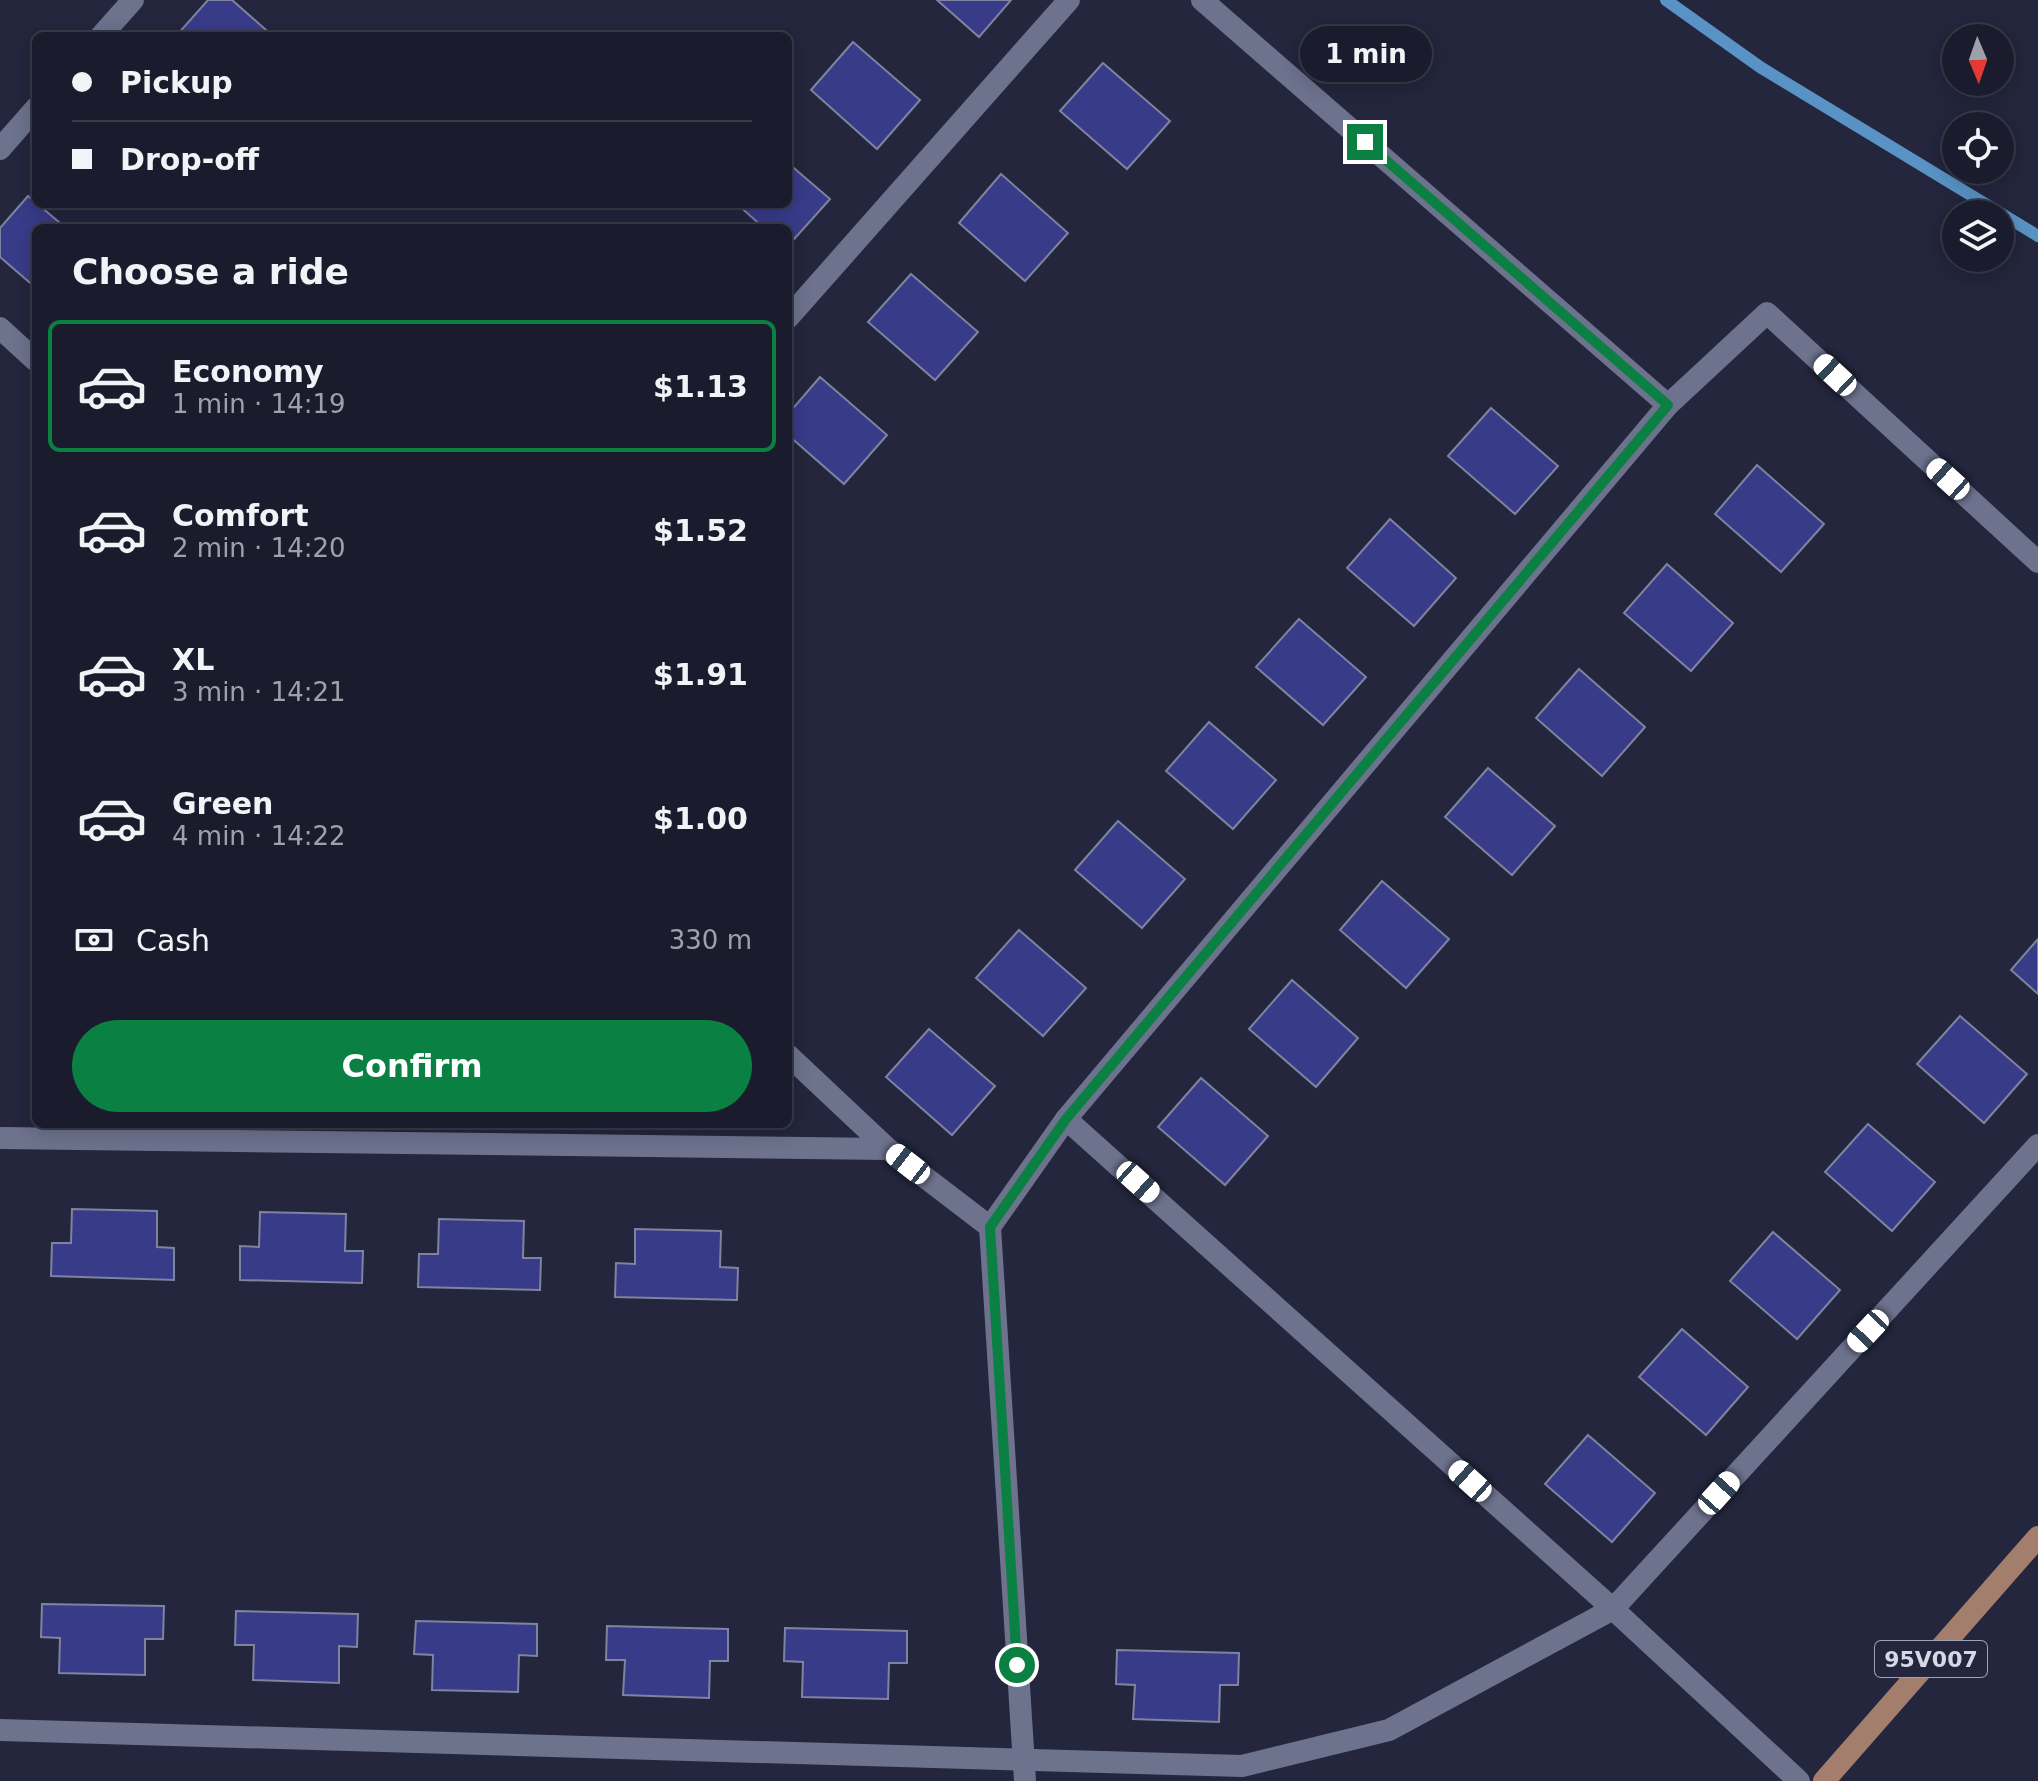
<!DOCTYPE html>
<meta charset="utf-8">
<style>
:root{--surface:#1a1c2d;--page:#272939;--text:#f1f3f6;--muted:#9fa1aa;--line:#383a49;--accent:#0b8043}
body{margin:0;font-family:"DejaVu Sans",sans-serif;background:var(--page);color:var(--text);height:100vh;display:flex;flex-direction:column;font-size:30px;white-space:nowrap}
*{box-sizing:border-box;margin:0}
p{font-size:26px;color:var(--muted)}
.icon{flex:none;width:44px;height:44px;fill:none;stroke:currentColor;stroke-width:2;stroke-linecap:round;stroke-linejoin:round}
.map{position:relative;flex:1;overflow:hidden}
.details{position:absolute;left:32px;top:224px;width:760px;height:904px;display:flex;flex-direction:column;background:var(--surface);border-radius:12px;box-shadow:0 4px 20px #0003,0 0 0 2px var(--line)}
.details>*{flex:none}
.hud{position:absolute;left:32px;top:32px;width:760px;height:176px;border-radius:12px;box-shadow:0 4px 20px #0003,0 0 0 2px var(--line);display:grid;align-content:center;height:176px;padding:0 40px;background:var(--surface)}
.needle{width:52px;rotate:178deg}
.fabs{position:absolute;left:1942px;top:24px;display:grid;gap:16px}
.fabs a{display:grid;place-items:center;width:72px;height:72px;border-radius:50%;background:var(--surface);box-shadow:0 4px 20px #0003,0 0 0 2px var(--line);font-size:40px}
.end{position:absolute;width:36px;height:36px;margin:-18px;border:10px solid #0b8043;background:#fff;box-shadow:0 0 0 4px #fff}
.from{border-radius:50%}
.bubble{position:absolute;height:56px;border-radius:28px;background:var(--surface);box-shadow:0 4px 20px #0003,0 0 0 2px var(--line);font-size:26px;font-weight:800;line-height:56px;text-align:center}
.car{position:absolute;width:24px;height:48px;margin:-24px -12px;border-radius:10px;box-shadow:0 0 6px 2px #0007;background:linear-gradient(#fff 24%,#345 0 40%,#fff 0 76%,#345 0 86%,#fff 0)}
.hud b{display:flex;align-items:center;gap:28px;height:76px;font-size:30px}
.hud b+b{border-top:2px solid var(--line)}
.hud i{width:20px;height:20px;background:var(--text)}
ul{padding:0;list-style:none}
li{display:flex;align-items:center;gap:24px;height:132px;margin:0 16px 12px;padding:0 24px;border:4px solid transparent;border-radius:12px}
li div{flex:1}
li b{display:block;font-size:30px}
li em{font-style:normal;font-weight:800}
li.on{border-color:var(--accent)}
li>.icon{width:72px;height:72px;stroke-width:1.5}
h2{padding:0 40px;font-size:36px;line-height:96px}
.pay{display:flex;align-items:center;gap:20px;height:88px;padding:0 40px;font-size:30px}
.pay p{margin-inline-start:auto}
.action{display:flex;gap:16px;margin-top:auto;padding:16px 40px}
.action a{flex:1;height:92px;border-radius:48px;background:var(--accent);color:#fff;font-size:32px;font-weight:800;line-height:92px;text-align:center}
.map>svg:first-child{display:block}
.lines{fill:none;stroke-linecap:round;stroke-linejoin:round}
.stream{stroke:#5993c5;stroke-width:12}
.building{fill:#383b88;stroke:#7e839f;stroke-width:2}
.minor{stroke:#6d728d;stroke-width:22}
.primary{stroke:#a47e6d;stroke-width:22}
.route{stroke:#0b8043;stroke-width:10}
.labels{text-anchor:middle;stroke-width:6;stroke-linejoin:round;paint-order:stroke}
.shield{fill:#23263c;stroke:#a0a3b4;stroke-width:2}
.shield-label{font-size:22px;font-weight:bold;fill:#d5d8e7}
</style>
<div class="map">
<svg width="2038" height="1781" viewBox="0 0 2038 1781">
<rect width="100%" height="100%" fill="#23263c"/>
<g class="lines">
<path class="stream" d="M1666,0L1760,67L2038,236"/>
</g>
<g class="building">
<path d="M208,0H232L273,36H176Z"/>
<path d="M937,0H1011L979,37Z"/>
<path d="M853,42L920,100L877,149L811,90Z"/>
<path d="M1103,63L1170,121L1127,169L1060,111Z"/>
<path d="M788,163L830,199L788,246V228H764L737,204H788Z"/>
<path d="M1001,174L1068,233L1025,281L959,223Z"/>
<path d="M28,196L66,228H36V288L0,257V228Z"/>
<path d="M911,274L978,332L935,380L868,322Z"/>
<path d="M820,377L887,435L844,484L788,435V414Z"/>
<path d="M1491,408L1558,466L1515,514L1448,456Z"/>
<path d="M1757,465L1824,524L1781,572L1715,514Z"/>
<path d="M1390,519L1456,578L1414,626L1347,568Z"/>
<path d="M1667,564L1733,623L1691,671L1624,613Z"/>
<path d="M1299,619L1366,677L1323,725L1256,667Z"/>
<path d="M1579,669L1645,727L1602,776L1536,718Z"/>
<path d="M1209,722L1276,780L1233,829L1166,771Z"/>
<path d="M1488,768L1555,826L1512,875L1445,817Z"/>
<path d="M1118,821L1185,879L1142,928L1075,870Z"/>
<path d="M1382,881L1449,939L1406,988L1340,930Z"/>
<path d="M1019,930L1086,988L1043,1036L976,978Z"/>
<path d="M2038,939V994L2011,970Z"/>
<path d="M1292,980L1358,1038L1316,1087L1249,1029Z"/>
<path d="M1960,1016L2027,1074L1984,1123L1917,1064Z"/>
<path d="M929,1029L995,1086L952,1135L886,1077Z"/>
<path d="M1201,1078L1268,1136L1225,1185L1158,1127Z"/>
<path d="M1868,1124L1935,1182L1892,1231L1825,1172Z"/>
<path d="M72,1209L157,1211V1247L174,1248V1280L51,1276L52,1243H71Z"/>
<path d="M260,1212L346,1214L345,1251H363L362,1283L240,1280V1246L259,1247Z"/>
<path d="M439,1219L524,1221L523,1258H541L540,1290L418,1287L419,1254H438Z"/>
<path d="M635,1229L721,1231L720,1267L738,1268L737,1300L615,1297L616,1263L635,1264Z"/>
<path d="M1773,1232L1840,1290L1797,1339L1730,1281Z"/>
<path d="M1682,1329L1748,1387L1706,1435L1639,1377Z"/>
<path d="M1588,1435L1655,1493L1612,1542L1545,1484Z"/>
<path d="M42,1604L164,1606L163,1639H145V1675L59,1673L60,1638L41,1637Z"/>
<path d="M236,1611L358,1614L357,1647L339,1646V1683L253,1680L254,1645H235Z"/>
<path d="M416,1621L537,1624V1656L519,1655L518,1692L432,1690L433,1655L414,1654Z"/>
<path d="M607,1626L728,1629V1661H710L709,1698L623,1695L625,1660H606Z"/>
<path d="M785,1628L907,1631V1663H889L888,1699L802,1697L803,1662L784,1661Z"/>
<path d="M1117,1650L1239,1653L1238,1685H1220L1219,1722L1133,1719L1135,1685L1116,1684Z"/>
</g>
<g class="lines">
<g class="minor">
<path d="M1202,0L1668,405"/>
<path d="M101,36L133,0"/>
<path d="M0,149L36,108"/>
<path d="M788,318L1069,0"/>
<path d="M0,328L36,361"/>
<path d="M788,1055L888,1149L990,1227L1025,1781"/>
<path d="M1066,1119L1613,1609L1799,1781"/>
<path d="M0,1138L888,1149"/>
<path d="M990,1227L1066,1119L1668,405L1767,313L2038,562"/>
<path d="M0,1730L1242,1766L1389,1730L1613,1609L2038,1145"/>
</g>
<path class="primary" d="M1824,1781L2038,1537"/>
</g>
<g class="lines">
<path class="route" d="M1017,1665L990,1227L1066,1119L1668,405L1365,142"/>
</g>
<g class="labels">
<rect class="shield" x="1875" y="1641" width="112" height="36" rx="6"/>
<g class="shield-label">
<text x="1931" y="1667">95V007</text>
</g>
</g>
</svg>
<div class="fabs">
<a><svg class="needle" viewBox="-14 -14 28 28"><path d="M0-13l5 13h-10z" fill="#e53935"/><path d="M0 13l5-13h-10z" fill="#9fa1aa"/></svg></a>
<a><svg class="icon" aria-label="locate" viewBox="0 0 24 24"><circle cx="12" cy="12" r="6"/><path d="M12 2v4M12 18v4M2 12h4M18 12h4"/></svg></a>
<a><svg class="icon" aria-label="layers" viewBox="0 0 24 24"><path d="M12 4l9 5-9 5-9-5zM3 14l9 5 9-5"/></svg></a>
</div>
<i class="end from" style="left:1017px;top:1665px"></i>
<i class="end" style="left:1365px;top:142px"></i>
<div class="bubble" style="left:1300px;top:26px;width:132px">1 min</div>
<i class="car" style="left:1835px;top:375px;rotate:313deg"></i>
<i class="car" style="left:1948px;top:479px;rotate:312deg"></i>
<i class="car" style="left:908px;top:1164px;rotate:308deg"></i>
<i class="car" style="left:1138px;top:1182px;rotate:132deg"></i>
<i class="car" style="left:1868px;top:1331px;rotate:223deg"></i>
<i class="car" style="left:1470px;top:1481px;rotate:312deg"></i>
<i class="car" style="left:1719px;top:1493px;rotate:42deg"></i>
<div class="hud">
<b><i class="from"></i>Pickup</b>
<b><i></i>Drop-off</b>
</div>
<section class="details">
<h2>Choose a ride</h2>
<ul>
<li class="on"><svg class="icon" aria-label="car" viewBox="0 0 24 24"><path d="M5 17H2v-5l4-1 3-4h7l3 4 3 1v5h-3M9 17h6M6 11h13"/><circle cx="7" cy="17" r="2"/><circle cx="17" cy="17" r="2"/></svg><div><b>Economy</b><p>1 min · 14:19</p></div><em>$1.13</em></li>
<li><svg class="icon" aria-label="car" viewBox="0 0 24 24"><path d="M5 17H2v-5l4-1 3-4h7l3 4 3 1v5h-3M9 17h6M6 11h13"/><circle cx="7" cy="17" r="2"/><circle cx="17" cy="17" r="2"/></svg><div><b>Comfort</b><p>2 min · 14:20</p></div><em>$1.52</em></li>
<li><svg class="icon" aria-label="car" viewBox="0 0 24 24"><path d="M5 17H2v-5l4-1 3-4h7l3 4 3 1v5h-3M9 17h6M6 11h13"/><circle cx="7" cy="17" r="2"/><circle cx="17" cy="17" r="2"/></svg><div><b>XL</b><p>3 min · 14:21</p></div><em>$1.91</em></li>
<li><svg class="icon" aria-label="car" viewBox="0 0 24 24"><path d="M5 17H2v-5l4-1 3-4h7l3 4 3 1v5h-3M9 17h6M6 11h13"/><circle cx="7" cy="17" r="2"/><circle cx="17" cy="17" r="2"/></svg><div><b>Green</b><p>4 min · 14:22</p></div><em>$1.00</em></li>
</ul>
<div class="pay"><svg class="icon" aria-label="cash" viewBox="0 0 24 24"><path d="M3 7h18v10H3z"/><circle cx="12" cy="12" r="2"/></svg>Cash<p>330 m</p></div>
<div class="action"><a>Confirm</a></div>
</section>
</div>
